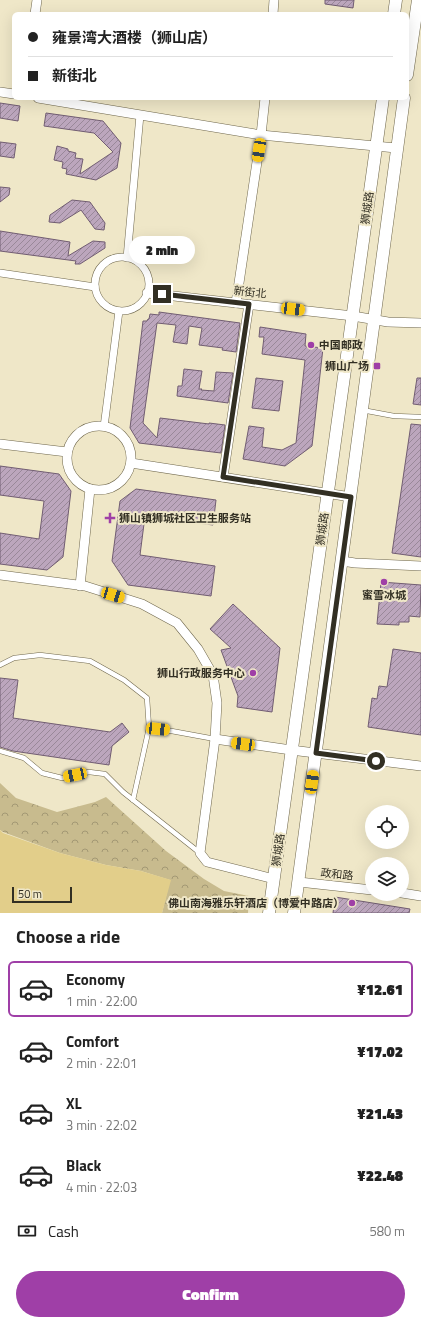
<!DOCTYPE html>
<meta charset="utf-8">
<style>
:root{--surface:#fff;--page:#f2f2f2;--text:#222;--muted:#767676;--line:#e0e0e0;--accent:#9f3fa7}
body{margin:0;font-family:"Titillium Web","Noto Sans SC",sans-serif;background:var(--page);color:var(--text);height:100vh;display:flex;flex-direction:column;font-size:15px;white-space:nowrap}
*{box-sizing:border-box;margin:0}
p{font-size:13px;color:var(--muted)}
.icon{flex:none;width:22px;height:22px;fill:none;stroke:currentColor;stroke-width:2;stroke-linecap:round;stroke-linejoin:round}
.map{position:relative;height:913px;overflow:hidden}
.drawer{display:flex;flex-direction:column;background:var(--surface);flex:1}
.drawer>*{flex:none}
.hud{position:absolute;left:12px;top:12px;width:397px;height:88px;border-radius:6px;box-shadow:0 4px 16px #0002;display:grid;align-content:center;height:88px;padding:0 16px;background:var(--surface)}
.buttons{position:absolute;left:365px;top:805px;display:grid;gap:8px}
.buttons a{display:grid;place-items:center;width:44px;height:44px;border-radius:50%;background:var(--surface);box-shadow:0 4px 16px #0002;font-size:20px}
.scale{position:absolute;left:12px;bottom:10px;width:60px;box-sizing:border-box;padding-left:4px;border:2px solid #322f23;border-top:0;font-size:11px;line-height:14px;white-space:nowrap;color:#322f23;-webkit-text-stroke:3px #efe7c8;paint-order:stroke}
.end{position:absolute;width:18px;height:18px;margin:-9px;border:5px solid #322f23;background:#fff;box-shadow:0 0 0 2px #fff}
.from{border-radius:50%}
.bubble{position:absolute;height:28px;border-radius:14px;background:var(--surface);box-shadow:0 4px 16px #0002;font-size:13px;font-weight:800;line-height:28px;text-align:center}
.car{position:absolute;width:12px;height:24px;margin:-12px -6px;border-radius:5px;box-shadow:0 0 3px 1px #0007;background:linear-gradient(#f5c518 24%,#345 0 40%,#f5c518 0 76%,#345 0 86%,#f5c518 0)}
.hud b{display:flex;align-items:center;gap:14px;height:38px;font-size:15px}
.hud b+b{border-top:1px solid var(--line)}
.hud i{width:10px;height:10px;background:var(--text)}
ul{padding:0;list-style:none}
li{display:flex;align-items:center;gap:12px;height:56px;margin:0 8px 6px;padding:0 8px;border:2px solid transparent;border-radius:6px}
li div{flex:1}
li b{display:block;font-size:15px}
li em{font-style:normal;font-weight:800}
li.on{border-color:var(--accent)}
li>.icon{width:36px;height:36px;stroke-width:1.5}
h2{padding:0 16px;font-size:18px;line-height:48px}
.pay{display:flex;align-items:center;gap:10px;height:44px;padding:0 16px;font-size:15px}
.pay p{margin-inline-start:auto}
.primary-button{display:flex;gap:8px;margin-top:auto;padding:8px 16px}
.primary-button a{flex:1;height:46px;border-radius:24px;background:var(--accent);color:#fff;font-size:16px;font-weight:800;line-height:46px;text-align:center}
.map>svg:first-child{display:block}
.park{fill:url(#park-crowns)}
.water{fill:#e2ce8a}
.building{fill:url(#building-hatch);stroke:#715d72}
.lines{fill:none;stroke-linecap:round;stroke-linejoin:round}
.service-casing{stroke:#6f674c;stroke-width:5.5}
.pedestrian-casing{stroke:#6f674c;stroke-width:8}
.minor-casing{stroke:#6f674c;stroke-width:10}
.tertiary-casing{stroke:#6f674c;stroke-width:13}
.service{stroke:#fff;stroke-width:4.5}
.pedestrian{stroke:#fff;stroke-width:7}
.minor{stroke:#fff;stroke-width:9}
.tertiary{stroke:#fff;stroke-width:12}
.route{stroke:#322f23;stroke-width:5}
.poi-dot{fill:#9f3fa7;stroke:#efe7c8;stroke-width:1.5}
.labels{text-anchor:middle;stroke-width:4;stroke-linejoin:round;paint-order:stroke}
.street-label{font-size:11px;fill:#322f23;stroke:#efe7c8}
.poi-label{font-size:11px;font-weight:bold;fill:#322f23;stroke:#efe7c8;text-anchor:end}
</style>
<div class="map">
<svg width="421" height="913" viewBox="0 0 421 913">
<defs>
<pattern id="park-crowns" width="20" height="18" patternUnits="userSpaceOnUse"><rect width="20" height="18" fill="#c8bb8e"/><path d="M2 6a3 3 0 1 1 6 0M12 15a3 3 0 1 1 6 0" fill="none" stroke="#a39874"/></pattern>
<pattern id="building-hatch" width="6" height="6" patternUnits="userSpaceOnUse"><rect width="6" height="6" fill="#bca6bd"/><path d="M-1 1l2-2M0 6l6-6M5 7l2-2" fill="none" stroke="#989"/></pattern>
</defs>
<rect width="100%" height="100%" fill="#efe7c8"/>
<path class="park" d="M0,783L16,798L57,812L95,802L106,797L166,851L204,879L224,891L249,896L248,913H162L170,880L141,871L106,865L60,853L3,832L0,830Z"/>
<path class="water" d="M0,830L3,833L60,853L106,865L141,871L171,880L162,913H0Z"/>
<g class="building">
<path d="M325,0H354L353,8L325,4Z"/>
<path d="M0,103L20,106L18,121L0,118Z"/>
<path d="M46,113L103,121L121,143L117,168L96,180L66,174L67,169L62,168L63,162L54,160L57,146L68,149V151L76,153L75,158L83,159L80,174L113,152L94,133L44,126Z"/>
<path d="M0,142L16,144L14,158L0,156Z"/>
<path d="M0,187L10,188L9,195L0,202Z"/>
<path d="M72,200L90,202L105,223L104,230L95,229L81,210L60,223L49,222L50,215Z"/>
<path d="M0,231L70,242L68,256L93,241L105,242V248L80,264H75L76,261L0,251Z"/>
<path d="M159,312L240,323L236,352L222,350L223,348L199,345L202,328L189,326L187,344L173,342L176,325L157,323L143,423L157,438L160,418L209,424V423L225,425L221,453L139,443L130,428L143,321H147L148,319H149L150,314L159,315Z"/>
<path d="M260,327L306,334L305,346L323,348L312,446L285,466L243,459L249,426L264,428L262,447L282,450L296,443L305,360L262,354L264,337H259Z"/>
<path d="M184,369L202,371L199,389H202L201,390L214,391L216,372L233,373L228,403L177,396L178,386H182Z"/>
<path d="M256,378L283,381L279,411L252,408Z"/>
<path d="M417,378H421V405L413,404Z"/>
<path d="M411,424L421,425V557L392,553Z"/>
<path d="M0,466L59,474L71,491L63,557L47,570L0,564V533L39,539L44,501L0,495Z"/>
<path d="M136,489L216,500L213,525L145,516L140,555L215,566L211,596L128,585L112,561L120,501Z"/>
<path d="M381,582L421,585L420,617L409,616V622H399V625L377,624Z"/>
<path d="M233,604L280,648L272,712L237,707L238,696L221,650L231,648L210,629Z"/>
<path d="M393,649L421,653V735L368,727L372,698L377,699L379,686L387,687Z"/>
<path d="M0,678L18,680L13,718L110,732L122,723L129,732L112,746L109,765L13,751L0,747Z"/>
<path d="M335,897L410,909L409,913H333Z"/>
</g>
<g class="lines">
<g class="service-casing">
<g id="service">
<path d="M362,410L394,416L421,417"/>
<path d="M0,665L14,658L40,655L90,661L124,680L147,698L149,728L166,730L215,739"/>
<path d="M0,751L24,758L42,773L62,778L89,772L105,774L123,792L200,853"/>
<path d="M133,800L149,728"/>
</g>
</g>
<g class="pedestrian-casing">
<g id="pedestrian">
<circle cx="122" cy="284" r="27"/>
<path d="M127,258L140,115"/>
<path d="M0,273L95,287"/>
<path d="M104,427L119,311"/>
</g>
</g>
<g class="minor-casing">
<g id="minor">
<path d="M35,14L37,0"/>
<path d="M273,14L274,0"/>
<path d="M0,92L14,94"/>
<path d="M38,98L261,135L396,148"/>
<path d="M147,293L353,316L388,322L421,323"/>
<path d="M236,303L261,135L265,98"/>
<circle cx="99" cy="458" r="32"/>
<path d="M0,444L67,452"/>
<path d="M131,463L351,497"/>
<path d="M223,477L249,304"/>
<path d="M342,561L355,563L421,566"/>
<path d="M0,575L85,586L142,604L177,623L198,649L213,675L217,703L215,739L200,853L207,862L274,879"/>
<path d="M80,586L90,489"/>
<path d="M215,739L291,750L421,766"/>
<path d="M299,882L372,890"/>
<path d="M402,893L421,896"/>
</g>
</g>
<g class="tertiary-casing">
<g id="tertiary">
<path d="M394,14L396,0"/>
<path d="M407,75L418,0"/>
<path d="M269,913L383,98"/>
<path d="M294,913L404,98"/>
</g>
</g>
<use href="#service" class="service"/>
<use href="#pedestrian" class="pedestrian"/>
<use href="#minor" class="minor"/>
<use href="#tertiary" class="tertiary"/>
</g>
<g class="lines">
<path class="route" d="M162,294L249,304L223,477L351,497L316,753L376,761"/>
</g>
<g class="poi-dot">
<circle cx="311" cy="345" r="4"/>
<rect x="373" y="362" width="8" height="8" rx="2"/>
<path d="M108 512h4v4h4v4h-4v4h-4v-4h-4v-4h4z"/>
<circle cx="384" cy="582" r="4"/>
<circle cx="253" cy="673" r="4"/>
<circle cx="352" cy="903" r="4"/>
</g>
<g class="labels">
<g class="street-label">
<text transform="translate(367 208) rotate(-82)" y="4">狮城路</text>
<text transform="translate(250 292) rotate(6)" y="4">新街北</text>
<text transform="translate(322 529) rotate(-82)" y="4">狮城路</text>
<text transform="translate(278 850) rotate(-82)" y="4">狮城路</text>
<text transform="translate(337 874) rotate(6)" y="4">政和路</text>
</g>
<g class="poi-label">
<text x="319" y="349" text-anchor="start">中国邮政</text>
<text x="369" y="370">狮山广场</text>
<text x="119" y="522" text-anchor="start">狮山镇狮城社区卫生服务站</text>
<text x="384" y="599" text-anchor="middle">蜜雪冰城</text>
<text x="245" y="677">狮山行政服务中心</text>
<text x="344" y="907">佛山南海雅乐轩酒店（博爱中路店）</text>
</g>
</g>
</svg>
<div class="buttons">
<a><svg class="icon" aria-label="locate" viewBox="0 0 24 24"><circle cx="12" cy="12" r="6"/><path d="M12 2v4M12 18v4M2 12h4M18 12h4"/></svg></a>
<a><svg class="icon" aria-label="layers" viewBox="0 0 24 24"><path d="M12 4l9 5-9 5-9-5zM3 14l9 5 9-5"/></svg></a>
</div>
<div class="scale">50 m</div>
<i class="end from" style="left:376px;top:761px"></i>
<i class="end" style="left:162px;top:294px"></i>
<div class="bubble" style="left:129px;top:236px;width:66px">2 min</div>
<i class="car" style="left:259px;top:150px;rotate:189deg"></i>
<i class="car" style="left:293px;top:309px;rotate:97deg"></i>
<i class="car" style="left:113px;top:595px;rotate:107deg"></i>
<i class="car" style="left:158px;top:729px;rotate:96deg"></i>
<i class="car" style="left:243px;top:744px;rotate:278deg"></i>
<i class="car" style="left:75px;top:775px;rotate:258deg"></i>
<i class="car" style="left:312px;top:782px;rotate:8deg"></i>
<div class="hud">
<b><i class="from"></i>雍景湾大酒楼（狮山店）</b>
<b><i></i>新街北</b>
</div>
</div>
<section class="drawer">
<h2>Choose a ride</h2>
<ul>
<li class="on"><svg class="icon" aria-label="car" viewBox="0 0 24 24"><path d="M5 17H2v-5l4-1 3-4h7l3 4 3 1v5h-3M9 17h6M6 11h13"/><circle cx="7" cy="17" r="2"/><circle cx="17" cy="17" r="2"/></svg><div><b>Economy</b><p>1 min · 22:00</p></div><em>¥12.61</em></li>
<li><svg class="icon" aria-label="car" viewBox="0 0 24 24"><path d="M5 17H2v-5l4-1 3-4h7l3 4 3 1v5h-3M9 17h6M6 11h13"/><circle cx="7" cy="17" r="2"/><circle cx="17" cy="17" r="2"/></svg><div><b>Comfort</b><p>2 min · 22:01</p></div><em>¥17.02</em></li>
<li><svg class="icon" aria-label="car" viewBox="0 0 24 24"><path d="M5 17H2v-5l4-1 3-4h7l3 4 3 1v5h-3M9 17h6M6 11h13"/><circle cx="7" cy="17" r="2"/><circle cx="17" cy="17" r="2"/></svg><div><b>XL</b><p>3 min · 22:02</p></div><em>¥21.43</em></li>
<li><svg class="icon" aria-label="car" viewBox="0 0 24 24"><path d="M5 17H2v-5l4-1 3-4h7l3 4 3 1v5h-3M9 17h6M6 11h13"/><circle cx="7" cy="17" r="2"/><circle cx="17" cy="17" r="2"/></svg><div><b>Black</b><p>4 min · 22:03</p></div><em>¥22.48</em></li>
</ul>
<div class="pay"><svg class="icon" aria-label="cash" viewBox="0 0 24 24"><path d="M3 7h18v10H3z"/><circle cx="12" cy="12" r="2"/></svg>Cash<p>580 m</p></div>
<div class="primary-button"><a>Confirm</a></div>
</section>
